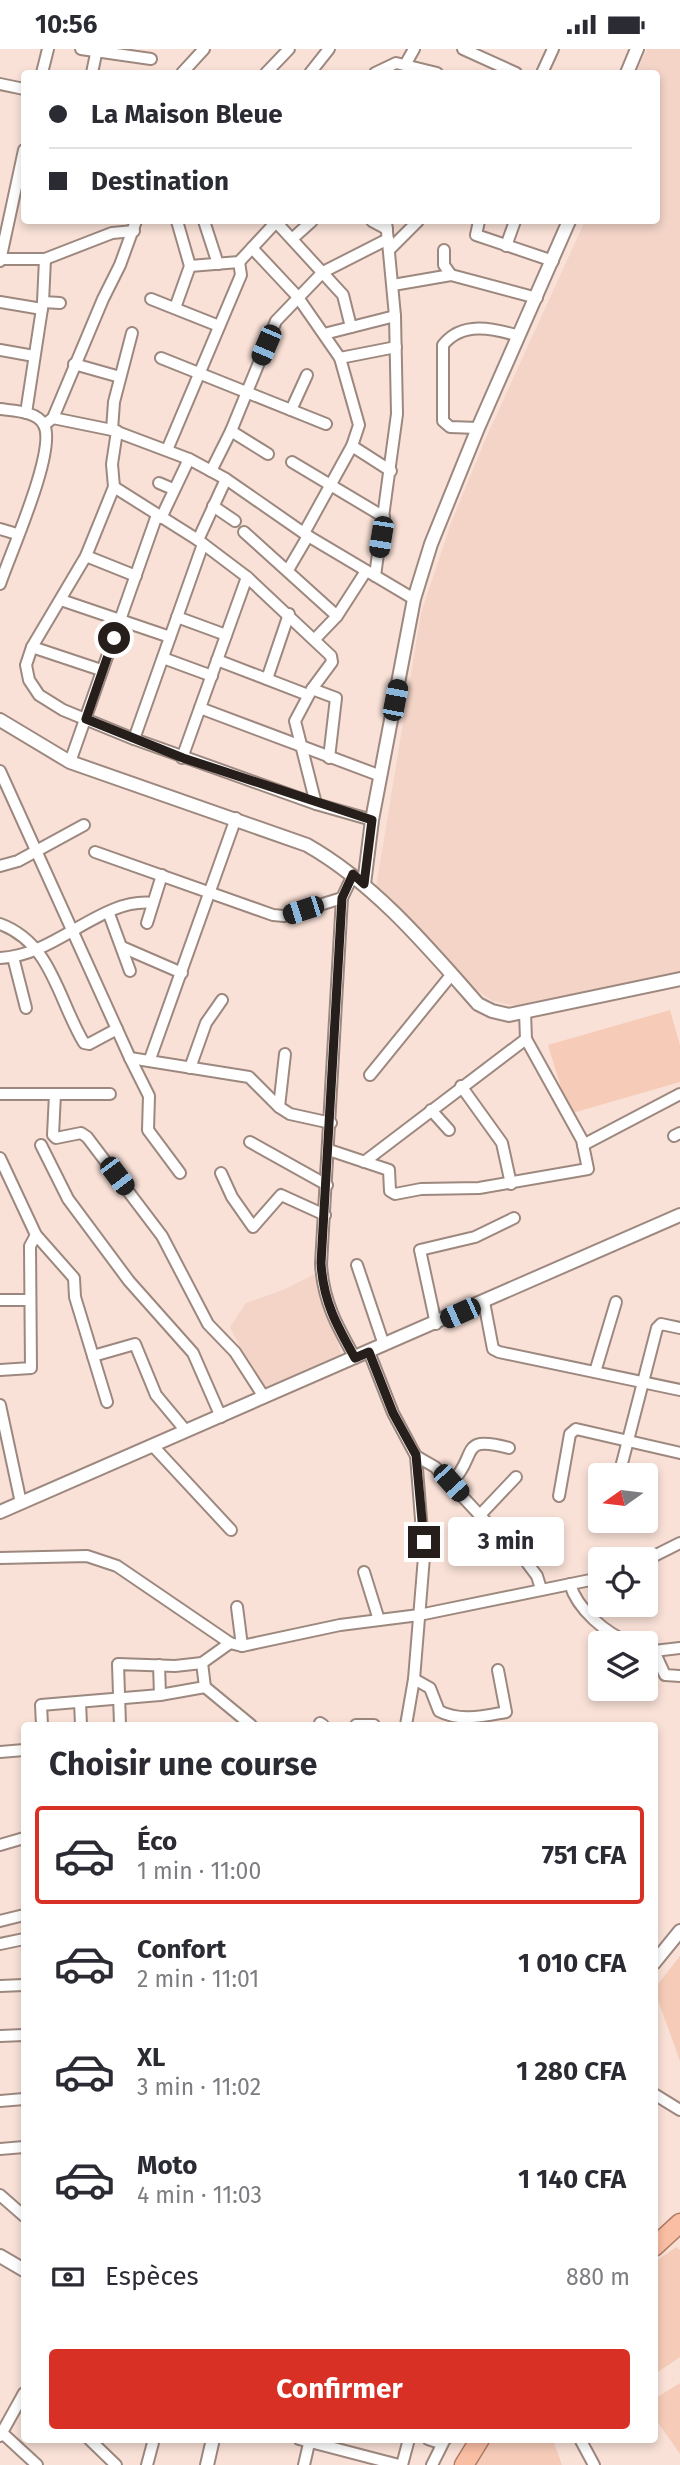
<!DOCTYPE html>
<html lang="fr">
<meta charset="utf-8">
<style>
:root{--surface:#fff;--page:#f2f2f3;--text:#2b2b33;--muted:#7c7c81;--line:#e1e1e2;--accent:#d93025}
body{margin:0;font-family:"Fira Sans",sans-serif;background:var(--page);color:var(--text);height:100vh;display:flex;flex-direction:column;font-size:26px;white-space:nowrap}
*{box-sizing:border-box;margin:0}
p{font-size:23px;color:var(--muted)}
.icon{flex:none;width:38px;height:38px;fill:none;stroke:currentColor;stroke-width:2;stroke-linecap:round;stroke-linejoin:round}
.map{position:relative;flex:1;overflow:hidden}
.side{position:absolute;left:21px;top:1673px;width:637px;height:721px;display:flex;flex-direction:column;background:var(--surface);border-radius:7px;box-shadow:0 4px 10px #0003}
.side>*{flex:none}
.banner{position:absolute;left:21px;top:21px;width:639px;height:154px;border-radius:7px;box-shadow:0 4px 10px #0003;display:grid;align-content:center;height:154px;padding:0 28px;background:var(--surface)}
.needle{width:46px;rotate:256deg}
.buttons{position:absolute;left:588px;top:1414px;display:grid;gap:14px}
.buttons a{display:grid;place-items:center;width:70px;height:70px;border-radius:7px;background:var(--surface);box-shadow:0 4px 10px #0003;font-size:35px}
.end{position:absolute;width:32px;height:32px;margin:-16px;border:9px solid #261e1b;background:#fff;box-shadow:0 0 0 4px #fff}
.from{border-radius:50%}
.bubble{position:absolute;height:49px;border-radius:7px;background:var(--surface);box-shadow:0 4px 10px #0003;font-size:23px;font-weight:700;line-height:49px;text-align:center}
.car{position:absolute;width:21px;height:42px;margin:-21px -10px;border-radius:9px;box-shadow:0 0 5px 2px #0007;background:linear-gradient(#222 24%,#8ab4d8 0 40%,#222 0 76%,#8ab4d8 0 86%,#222 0)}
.banner b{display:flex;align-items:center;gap:24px;height:66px;font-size:26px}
.banner b+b{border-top:2px solid var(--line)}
.banner i{width:18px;height:18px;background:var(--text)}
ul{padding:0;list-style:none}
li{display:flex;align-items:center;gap:21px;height:98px;margin:0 14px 10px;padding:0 14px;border:4px solid transparent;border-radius:7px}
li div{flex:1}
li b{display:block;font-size:26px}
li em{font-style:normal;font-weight:700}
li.selected{border-color:var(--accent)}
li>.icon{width:63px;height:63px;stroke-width:1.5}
h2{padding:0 28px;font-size:32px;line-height:84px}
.pay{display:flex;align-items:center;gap:18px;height:77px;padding:0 28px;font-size:26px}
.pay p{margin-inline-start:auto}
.primary-button{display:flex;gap:14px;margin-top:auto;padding:14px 28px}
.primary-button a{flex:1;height:80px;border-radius:7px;background:var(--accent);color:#fff;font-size:28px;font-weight:700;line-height:80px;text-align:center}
.status{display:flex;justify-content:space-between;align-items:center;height:49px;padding:0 35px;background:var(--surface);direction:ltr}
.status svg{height:19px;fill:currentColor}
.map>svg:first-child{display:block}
.built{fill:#f3d4c7}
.green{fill:#f6ccb9}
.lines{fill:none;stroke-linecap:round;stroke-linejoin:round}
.minor-casing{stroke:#9d887f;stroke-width:14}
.tertiary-casing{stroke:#9d887f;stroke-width:16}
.trunk-casing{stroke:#af7c65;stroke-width:21}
.minor{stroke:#fff;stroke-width:10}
.tertiary{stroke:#fff;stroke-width:12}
.trunk{stroke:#fabea4;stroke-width:18}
.route{stroke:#261e1b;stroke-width:9}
</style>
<div class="status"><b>10:56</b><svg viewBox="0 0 49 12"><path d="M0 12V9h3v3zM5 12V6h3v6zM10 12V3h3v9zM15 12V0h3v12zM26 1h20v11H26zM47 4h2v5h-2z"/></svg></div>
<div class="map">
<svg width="680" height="2416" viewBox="0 0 680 2416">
<rect width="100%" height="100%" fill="#f9e1d7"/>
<g class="built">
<path d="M647,0H680V922L518,957L507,955L493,952L475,940L376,839L421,564L451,474L486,389L585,172H656V24H636Z"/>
<path d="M317,1224L341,1305L261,1340L230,1278L246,1254L283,1241Z"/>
</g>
<g class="green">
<path d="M670,961L680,996V1033L569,1065L548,996Z"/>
<path d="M680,1907V2012L654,1940Z"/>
<path d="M676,2198L680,2201V2308L655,2325V2213Z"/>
<path d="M680,2334V2405L655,2369L654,2350Z"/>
<path d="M490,2390L553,2391L562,2416H476Z"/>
</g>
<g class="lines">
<g class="minor-casing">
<g id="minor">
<path d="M81,0L151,10"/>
<path d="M463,0L516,24"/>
<path d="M405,16L414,0"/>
<path d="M42,24L48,0"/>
<path d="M92,24L97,0"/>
<path d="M182,24L204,0"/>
<path d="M266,24L289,0"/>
<path d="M310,24L329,0"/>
<path d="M375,24L396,14L437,24"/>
<path d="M542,24L553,0"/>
<path d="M0,35L24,40"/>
<path d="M204,172L218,215"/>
<path d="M372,172L387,180"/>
<path d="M479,172L476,186L553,212"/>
<path d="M276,173L343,246L351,278"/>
<path d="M292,190L312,172"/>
<path d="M506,197L515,172"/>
<path d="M252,199L297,247L340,309L359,376L352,397L304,484"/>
<path d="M389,201L418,172"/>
<path d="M444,201V216L451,226"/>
<path d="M0,210H45L112,184L134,182"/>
<path d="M0,212L24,101"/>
<path d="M190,217L239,213L277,172"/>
<path d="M393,236L451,226L537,249"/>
<path d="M151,250L219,277"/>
<path d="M0,253L42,260"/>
<path d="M43,253L60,254"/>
<path d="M175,259L190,217L177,172"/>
<path d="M324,285L395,267"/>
<path d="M0,301L34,307"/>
<path d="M161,309L326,375"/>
<path d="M340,309L396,298"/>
<path d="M74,315L120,328"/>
<path d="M0,360C14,362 37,362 44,376C57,401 10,505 0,535"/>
<path d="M291,361L307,326"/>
<path d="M26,364L43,253L45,210"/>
<path d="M53,369L112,381L189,410L226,430L308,487L414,550"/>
<path d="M44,376L53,369L103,250L120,216L136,172"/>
<path d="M478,379L450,378L443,372V296C462,272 493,279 519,287"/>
<path d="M112,381L114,353L132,284"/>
<path d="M117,382L112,415L114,438L86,507L32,598L26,616L29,631L39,646L63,661L134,690L316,755L372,771"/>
<path d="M231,382L268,405"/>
<path d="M352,397L391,422"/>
<path d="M167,401L241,226L239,213"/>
<path d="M292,413L384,468"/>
<path d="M211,422L231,382L276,272L323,223L388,190"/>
<path d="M159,434L173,440"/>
<path d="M114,438L198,491L247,528L331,607L332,613L312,640L295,672L316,755"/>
<path d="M213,457L235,472"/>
<path d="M161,469L189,410"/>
<path d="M0,480L17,485"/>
<path d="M244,483L337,567"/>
<path d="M198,491L226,430"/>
<path d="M86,507L136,527"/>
<path d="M288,521L308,487"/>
<path d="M375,527L397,365L395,267L386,172"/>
<path d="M61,551L170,588"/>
<path d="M177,568L226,586"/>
<path d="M315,590L337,567L366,522"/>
<path d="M32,598L101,621"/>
<path d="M163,609L212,627"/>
<path d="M217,611L308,646"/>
<path d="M267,630L289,565"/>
<path d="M312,640L336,649L329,709"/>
<path d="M200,659L381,727"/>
<path d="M134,690L203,495"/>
<path d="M182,709L247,528"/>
<path d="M70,713L157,466"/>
<path d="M0,722L130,1009L149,1047L148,1081L180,1124"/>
<path d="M95,803L273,866L284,867L342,849"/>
<path d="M0,817L18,812L84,776"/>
<path d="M353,826L342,849L321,1215C323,1252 337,1277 355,1309"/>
<path d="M109,865L130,922"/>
<path d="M147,874L162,826"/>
<path d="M0,875C52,894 58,951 84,994L89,995L117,980"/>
<path d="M122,898L182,924"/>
<path d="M13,908L26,959"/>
<path d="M0,909C56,907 101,848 153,854"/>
<path d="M130,1009L249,1028L279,1058L290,1065L331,1074"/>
<path d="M150,1010L236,769"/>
<path d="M190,1019L206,974L222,951"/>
<path d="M370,1026L452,925"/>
<path d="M461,1037L502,1094L511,1135"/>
<path d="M0,1045H110"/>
<path d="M55,1045L53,1086L56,1089L81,1084L87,1088L162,1187L208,1275L235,1303L264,1348"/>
<path d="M279,1058L285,1005"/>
<path d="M431,1061L449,1081"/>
<path d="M674,1087L680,1084"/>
<path d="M250,1093L327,1136"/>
<path d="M41,1096L68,1150L129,1232L193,1304L221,1368"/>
<path d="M583,1096L680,1045"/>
<path d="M329,1101L389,1121L390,1142L395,1145L421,1140L479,1139L588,1120L582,1091L526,990"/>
<path d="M0,1109L36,1186L74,1229L75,1248L107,1353"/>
<path d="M364,1113L526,990L525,963"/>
<path d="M221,1124L232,1148L253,1178L281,1146L325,1166"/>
<path d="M357,1216L384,1296"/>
<path d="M0,1251H30"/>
<path d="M484,1253L493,1300L499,1303L680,1341"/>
<path d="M436,1275L420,1201L475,1188L514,1169"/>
<path d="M369,1303L393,1364L416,1407L435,1418L488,1475"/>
<path d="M93,1307L135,1295L156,1346L186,1382"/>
<path d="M0,1321L31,1319L30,1197L36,1186"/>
<path d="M595,1323L616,1253"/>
<path d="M0,1356L21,1454"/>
<path d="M153,1397L231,1481"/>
<path d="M619,1426L657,1279L661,1275L680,1279"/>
<path d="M451,1434C479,1407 457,1385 509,1399"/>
<path d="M559,1447L570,1385L576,1380L680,1404"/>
<path d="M480,1466L516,1428"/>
<path d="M516,1499L537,1527L541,1540"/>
<path d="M0,1509L87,1507L117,1517L230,1594L242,1597L340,1576L419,1566L600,1529"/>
<path d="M646,1511L680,1494"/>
<path d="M364,1523L379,1571"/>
<path d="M570,1535C577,1560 606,1585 631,1594"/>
<path d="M237,1558L242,1597"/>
<path d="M646,1600L654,1602L665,1626L680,1627"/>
<path d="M654,1602L680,1599"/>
<path d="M202,1614L205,1638L251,1676"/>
<path d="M159,1616L160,1646"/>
<path d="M414,1630L430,1639L439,1662C460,1673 484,1667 506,1663L498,1621"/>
<path d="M80,1653L81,1676"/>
<path d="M320,1674L323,1676"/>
<path d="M42,1676L41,1656L160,1646L205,1638"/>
<path d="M120,1676L118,1615L175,1617L202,1614L230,1594"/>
<path d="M356,1676H374"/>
<path d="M406,1676L414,1630L424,1508L416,1407"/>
<path d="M0,1703L24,1701"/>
<path d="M0,1796L24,1789"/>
<path d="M0,1872L24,1866"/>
<path d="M0,1895L24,1890"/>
<path d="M0,1937L24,1936"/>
<path d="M0,1987L24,1986"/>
<path d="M654,2045L680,2061"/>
<path d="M0,2052L24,2050"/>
<path d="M0,2100L24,2098"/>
<path d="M0,2146L24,2167"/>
<path d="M0,2382L37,2416"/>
<path d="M0,2387L24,2344"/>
<path d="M89,2390L116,2416"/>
<path d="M299,2390L399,2416"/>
<path d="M428,2390L440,2394L446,2390"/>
<path d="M580,2390L594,2416"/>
<path d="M147,2416L154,2390"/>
<path d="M304,2416L310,2390"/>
<path d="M402,2416L409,2390"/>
<path d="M432,2416L443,2394"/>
</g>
</g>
<g class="tertiary-casing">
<g id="tertiary">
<path d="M627,24L637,0"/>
<path d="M0,671L70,713L307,796C374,834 427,897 478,955L492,962L509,966L680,930"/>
<path d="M364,835L372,771L414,550L431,495L478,379L569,172"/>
<path d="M0,1463L680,1166"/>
<path d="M654,1914L680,1882"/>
<path d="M0,2207L24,2221"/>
<path d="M207,2416L213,2390"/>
</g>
</g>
<g class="trunk-casing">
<g id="trunk">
<path d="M654,2198L680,2174"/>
<path d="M464,2416L480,2390"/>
</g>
</g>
<use href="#minor" class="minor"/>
<use href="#tertiary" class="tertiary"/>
<use href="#trunk" class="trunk"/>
</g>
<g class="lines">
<path class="route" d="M114,589L86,670L183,709L372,771L364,835L353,825L342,849L321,1214C323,1252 337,1277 355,1309L369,1303L393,1364L416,1406L424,1493"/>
</g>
</svg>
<div class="buttons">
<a><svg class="needle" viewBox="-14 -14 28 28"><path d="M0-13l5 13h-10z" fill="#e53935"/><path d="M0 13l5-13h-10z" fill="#7c7c81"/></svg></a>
<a><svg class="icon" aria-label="locate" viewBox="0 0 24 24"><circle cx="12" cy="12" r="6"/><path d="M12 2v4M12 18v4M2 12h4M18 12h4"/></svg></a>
<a><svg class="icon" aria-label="layers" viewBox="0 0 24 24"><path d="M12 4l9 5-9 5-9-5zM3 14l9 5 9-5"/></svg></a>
</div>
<i class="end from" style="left:114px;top:589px"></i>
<i class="end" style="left:424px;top:1493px"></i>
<div class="bubble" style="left:448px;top:1468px;width:116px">3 min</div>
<i class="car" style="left:266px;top:296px;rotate:203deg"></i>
<i class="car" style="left:381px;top:488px;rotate:189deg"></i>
<i class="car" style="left:395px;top:651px;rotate:11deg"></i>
<i class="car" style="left:303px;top:861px;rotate:252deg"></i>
<i class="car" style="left:117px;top:1127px;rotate:143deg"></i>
<i class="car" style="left:460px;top:1264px;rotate:246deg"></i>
<i class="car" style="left:451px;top:1434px;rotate:138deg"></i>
<div class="banner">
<b><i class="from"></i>La Maison Bleue</b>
<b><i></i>Destination</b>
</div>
<section class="side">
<h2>Choisir une course</h2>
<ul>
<li class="selected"><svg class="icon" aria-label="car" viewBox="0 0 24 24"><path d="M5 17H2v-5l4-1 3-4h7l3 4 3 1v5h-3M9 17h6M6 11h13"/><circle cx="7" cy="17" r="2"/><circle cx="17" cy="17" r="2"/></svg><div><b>Éco</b><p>1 min · 11:00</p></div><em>751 CFA</em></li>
<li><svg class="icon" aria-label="car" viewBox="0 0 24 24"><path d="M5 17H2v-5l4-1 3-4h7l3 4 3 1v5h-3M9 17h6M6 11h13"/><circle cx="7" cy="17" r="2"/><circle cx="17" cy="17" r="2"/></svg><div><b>Confort</b><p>2 min · 11:01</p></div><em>1 010 CFA</em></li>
<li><svg class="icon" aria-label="car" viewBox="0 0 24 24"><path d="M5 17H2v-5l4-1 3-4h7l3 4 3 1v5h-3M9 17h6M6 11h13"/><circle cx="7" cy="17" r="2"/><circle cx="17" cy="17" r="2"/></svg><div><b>XL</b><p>3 min · 11:02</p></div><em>1 280 CFA</em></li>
<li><svg class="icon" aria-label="car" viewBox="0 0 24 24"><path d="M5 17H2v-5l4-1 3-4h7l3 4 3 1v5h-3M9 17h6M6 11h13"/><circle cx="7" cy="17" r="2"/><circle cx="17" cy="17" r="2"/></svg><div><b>Moto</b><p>4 min · 11:03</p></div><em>1 140 CFA</em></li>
</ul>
<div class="pay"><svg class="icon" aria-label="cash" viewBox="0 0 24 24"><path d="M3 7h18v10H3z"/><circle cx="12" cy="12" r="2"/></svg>Espèces<p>880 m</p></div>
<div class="primary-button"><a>Confirmer</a></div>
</section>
</div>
